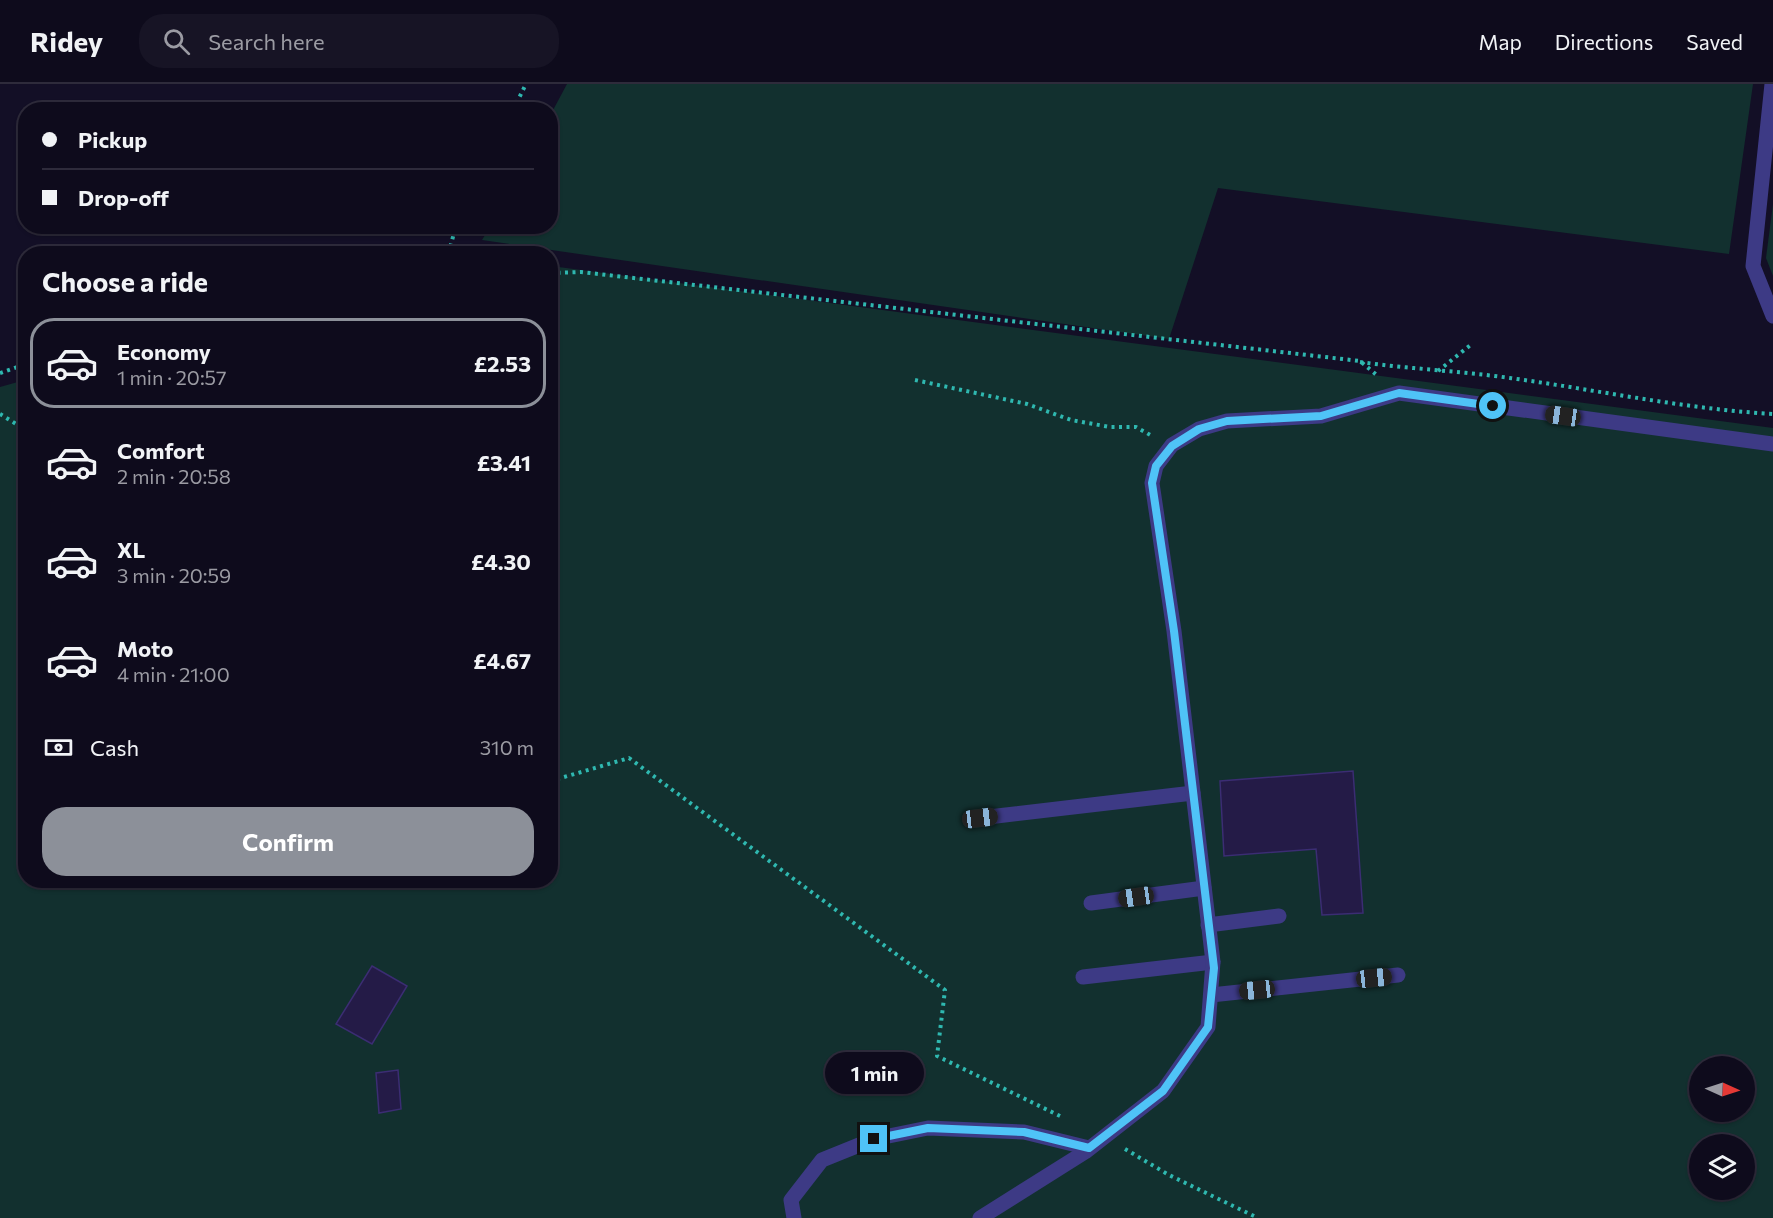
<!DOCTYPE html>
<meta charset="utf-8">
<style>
:root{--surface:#0e0b1c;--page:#171425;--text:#f1f3f6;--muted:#9b9ba3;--line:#2e2b3b;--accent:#8c9099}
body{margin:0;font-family:Commissioner,sans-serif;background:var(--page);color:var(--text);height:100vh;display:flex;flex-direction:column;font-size:22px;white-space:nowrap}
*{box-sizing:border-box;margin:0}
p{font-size:20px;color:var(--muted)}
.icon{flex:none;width:33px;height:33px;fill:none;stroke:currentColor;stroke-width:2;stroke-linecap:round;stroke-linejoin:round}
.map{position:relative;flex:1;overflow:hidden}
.drawer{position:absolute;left:18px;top:162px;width:540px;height:642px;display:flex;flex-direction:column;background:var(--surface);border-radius:24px;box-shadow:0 2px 4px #0004,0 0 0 2px var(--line)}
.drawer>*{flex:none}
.top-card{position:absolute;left:18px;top:18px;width:540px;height:132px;border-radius:24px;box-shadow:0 2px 4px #0004,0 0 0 2px var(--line);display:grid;align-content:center;height:132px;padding:0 24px;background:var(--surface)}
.needle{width:39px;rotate:93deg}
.fabs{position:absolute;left:1689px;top:972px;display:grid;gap:12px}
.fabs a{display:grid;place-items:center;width:66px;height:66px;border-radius:50%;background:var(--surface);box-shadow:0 2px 4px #0004,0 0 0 2px var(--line);font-size:30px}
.end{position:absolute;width:27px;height:27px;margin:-14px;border:8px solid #4fc3f7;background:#111;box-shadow:0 0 0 3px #111}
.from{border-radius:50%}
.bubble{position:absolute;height:42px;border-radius:21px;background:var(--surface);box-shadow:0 2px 4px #0004,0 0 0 2px var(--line);font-size:20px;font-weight:700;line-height:42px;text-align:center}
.car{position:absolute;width:18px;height:36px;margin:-18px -9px;border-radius:8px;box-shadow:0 0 4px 2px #0007;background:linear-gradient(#222 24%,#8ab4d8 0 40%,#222 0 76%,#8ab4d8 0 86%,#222 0)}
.top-card b{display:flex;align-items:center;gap:21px;height:57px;font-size:22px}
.top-card b+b{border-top:2px solid var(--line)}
.top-card i{width:15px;height:15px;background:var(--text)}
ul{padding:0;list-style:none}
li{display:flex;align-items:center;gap:18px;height:90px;margin:0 12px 9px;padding:0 12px;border:3px solid transparent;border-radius:24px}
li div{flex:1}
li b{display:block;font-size:22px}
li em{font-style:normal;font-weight:700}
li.on{border-color:var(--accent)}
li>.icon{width:54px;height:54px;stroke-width:1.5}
h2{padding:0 24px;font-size:27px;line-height:72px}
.pay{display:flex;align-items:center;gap:15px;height:66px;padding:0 24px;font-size:22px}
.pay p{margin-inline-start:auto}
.primary-button{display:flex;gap:12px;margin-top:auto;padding:12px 24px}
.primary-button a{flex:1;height:69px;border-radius:24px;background:var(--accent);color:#fff;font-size:24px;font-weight:700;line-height:69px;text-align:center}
header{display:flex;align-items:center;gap:36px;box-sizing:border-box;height:84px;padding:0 30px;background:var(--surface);border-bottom:2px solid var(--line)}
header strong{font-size:28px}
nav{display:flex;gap:33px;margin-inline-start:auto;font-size:21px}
.search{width:420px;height:54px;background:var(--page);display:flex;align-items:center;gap:15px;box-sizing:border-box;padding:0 21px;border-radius:24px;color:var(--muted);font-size:22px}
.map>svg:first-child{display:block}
.green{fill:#12302f;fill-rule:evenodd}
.building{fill:#241b47;stroke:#3b2d73;stroke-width:1.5}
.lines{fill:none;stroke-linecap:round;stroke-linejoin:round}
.path{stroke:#2fb8b0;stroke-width:4;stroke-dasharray:3 4.5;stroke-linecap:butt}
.lane{stroke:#3d3a85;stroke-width:15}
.route{stroke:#4fc3f7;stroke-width:8}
</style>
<header>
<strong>Ridey</strong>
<div class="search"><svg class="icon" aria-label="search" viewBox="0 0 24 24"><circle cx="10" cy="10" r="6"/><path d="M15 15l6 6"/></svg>Search here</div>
<nav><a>Map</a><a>Directions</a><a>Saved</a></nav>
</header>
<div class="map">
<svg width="1773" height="1134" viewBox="0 0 1773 1134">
<rect width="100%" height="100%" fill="#130f26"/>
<g class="green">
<path d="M567,0H1753L1729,170L1218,104L1169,255L482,156L490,143L550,142L551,30Z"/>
<path d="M1773,120V192L1766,174Z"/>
<path d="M551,182L1773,344V1134H0V303L25,296L26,796H550ZM1700,982H1744V1028H1700ZM1700,1060H1744V1106H1700Z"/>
</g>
<g class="building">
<path d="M1353,687L1363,829L1322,831L1316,765L1224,772L1220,697Z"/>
<path d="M372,882L407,902L372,960L336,940Z"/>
<path d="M398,986L401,1025L379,1029L376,989Z"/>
</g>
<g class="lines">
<g class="path">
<path d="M513,26L526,0"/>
<path d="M442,170L451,161"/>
<path d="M451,170V160L456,142"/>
<path d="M550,189L581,188L1360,277L1379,293"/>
<path d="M1360,278C1410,285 1460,287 1510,294C1598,306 1685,325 1773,330"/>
<path d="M1438,287L1473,259"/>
<path d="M0,289L26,280"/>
<path d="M915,296L1027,320L1071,336L1110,343H1136L1152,352"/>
<path d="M0,330L26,346"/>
<path d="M550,694L554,696L629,674L945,906L937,972L1062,1033"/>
<path d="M1125,1065L1169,1091L1258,1134"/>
</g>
<g class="lane">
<path d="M1772,0L1753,182L1773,232"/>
<path d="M980,734L1193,709"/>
<path d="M1091,819L1204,804"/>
<path d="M1208,841L1279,832"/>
<path d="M1083,893L1213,878"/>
<path d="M1211,911L1398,891"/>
<path d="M794,1134L791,1116L822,1076L874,1055L928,1044L1024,1048L1089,1064"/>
<path d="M980,1134L1085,1068L1163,1007L1208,943L1213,878L1174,547L1152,399L1156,382L1172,361L1199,345L1227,337L1321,332L1399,309L1773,360"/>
</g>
</g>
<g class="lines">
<path class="route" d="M874,1055L928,1044L1024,1048L1089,1064L1163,1007L1208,943L1214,884L1174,547L1152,399L1156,382L1172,362L1199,345L1227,337L1321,332L1399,309L1493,322"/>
</g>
</svg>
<div class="fabs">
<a><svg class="needle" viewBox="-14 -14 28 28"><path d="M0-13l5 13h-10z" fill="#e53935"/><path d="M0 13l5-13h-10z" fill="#9b9ba3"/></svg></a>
<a><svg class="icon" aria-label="layers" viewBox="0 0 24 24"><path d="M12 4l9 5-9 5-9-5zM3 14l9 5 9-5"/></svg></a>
</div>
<i class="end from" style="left:1493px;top:322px"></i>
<i class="end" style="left:874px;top:1055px"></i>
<div class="bubble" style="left:825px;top:968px;width:99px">1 min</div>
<i class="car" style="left:1563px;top:332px;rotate:278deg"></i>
<i class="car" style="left:980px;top:734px;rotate:83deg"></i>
<i class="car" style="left:1136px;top:813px;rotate:262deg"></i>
<i class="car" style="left:1374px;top:894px;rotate:84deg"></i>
<i class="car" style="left:1257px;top:906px;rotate:264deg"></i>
<div class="top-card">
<b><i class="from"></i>Pickup</b>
<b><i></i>Drop-off</b>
</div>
<section class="drawer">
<h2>Choose a ride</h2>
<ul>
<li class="on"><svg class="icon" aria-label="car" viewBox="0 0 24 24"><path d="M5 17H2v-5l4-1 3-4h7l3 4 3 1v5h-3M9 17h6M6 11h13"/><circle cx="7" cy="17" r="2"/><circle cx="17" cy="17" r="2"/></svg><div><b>Economy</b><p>1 min · 20:57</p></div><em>£2.53</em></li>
<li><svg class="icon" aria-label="car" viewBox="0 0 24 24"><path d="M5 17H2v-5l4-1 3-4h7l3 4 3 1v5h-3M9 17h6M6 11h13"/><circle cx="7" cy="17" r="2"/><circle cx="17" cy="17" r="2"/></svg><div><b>Comfort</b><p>2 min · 20:58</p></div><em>£3.41</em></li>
<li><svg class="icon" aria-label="car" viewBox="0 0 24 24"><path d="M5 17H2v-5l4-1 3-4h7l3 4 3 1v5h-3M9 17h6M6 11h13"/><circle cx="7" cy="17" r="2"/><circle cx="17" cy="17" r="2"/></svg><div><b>XL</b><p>3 min · 20:59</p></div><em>£4.30</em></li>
<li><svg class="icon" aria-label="car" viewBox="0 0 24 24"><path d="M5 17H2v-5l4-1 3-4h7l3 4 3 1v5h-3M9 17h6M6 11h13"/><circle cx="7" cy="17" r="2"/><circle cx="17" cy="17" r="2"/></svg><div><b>Moto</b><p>4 min · 21:00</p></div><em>£4.67</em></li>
</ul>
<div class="pay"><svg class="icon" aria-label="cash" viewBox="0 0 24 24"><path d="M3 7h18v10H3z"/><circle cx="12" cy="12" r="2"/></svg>Cash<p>310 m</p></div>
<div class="primary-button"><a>Confirm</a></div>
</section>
</div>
